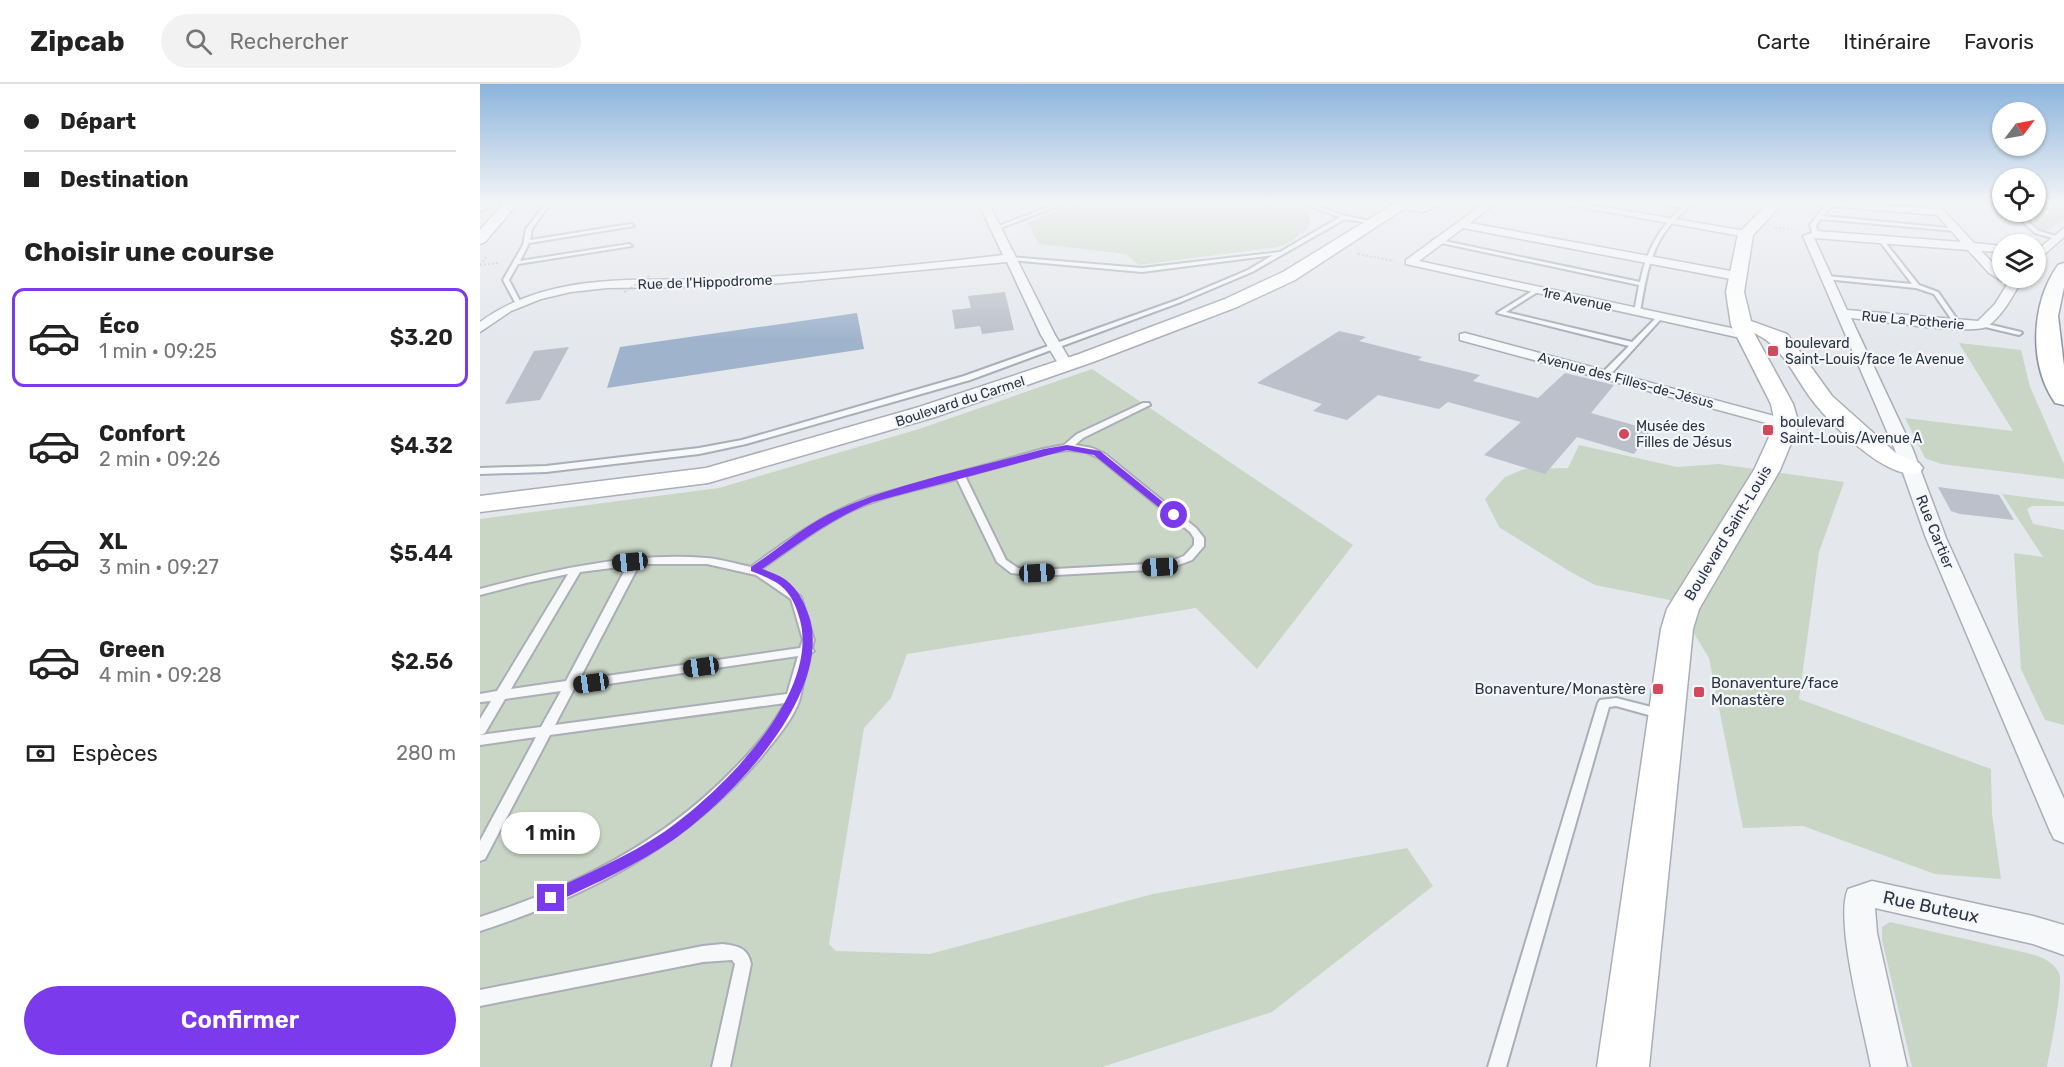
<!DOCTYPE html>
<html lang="fr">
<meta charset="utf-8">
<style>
:root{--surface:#fff;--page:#f2f2f2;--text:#222;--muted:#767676;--line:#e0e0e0;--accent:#7c3aed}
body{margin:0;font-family:Rubik,sans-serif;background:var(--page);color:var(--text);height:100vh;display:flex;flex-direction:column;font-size:22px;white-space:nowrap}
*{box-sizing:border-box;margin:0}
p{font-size:20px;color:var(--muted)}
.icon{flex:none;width:33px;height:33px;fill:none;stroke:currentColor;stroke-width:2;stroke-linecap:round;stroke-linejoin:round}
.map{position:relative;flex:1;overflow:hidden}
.drawer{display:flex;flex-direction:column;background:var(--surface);width:480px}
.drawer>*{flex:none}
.top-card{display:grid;align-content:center;height:132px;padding:0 24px;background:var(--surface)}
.needle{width:39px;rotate:58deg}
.tools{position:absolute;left:1512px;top:18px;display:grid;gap:12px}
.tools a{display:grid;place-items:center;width:54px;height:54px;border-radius:50%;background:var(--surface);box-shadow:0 2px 4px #0004;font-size:30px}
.end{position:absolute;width:27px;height:27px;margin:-14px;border:8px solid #7c3aed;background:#fff;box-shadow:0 0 0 3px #fff}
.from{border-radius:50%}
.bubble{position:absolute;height:42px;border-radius:21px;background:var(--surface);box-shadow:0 2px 4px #0004;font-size:20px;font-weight:600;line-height:42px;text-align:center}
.car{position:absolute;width:18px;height:36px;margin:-18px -9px;border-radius:8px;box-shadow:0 0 4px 2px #0007;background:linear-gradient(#222 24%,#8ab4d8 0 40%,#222 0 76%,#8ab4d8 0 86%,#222 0)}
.top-card b{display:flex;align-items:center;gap:21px;height:57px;font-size:22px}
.top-card b+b{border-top:2px solid var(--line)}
.top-card i{width:15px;height:15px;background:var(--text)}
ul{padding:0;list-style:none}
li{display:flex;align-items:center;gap:18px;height:99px;margin:0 12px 9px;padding:0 12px;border:3px solid transparent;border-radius:12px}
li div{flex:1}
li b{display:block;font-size:22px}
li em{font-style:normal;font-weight:600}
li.selected{border-color:var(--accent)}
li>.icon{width:54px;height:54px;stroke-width:1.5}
h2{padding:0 24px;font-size:27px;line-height:72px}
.pay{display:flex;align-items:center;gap:15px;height:66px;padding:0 24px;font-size:22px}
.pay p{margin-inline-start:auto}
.primary-button{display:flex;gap:12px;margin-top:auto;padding:12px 24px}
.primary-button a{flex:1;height:69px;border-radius:36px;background:var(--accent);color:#fff;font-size:24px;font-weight:600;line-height:69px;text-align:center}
header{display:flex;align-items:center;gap:36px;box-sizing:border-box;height:84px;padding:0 30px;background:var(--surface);border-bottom:2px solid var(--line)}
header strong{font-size:28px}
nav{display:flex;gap:33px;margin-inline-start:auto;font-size:21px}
.search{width:420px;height:54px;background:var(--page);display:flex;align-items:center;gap:15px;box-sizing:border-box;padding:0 21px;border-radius:33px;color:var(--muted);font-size:22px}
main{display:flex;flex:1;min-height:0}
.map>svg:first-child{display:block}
.green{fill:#c9d6c5}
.water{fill:#9fb4cc}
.building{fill:#bbc0ca}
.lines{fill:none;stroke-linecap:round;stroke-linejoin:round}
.lane-casing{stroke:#a9aeb7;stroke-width:4}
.street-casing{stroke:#a9aeb7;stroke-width:3}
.secondary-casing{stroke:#a9aeb7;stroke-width:3}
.highway-casing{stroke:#8b94a3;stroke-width:3}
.path{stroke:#c2c5cb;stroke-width:2;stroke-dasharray:2 2;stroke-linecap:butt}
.lane{fill:#f7f8fa;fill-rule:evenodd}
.street{fill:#f7f8fa;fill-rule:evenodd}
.secondary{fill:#fff;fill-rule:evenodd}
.highway{fill:#fff;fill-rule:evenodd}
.path-bridge{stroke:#c2c5cb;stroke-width:2;stroke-dasharray:2 2;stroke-linecap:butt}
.route{fill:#7c3aed}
.poi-dot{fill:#d1495b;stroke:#f4f6f9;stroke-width:2}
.labels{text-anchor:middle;stroke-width:4.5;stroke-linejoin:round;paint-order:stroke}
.far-street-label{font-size:14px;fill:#2b3445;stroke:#f4f6f9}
.far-poi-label{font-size:14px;fill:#2b3445;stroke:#f4f6f9;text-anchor:start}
.street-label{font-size:15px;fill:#2b3445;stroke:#f4f6f9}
.poi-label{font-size:15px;fill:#2b3445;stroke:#f4f6f9;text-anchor:start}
.near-street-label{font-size:18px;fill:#2b3445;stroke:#f4f6f9}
</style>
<header>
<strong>Zipcab</strong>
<div class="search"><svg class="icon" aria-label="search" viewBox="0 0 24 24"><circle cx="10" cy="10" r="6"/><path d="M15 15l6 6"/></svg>Rechercher</div>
<nav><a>Carte</a><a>Itinéraire</a><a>Favoris</a></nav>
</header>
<main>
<section class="drawer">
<div class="top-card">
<b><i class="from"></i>Départ</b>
<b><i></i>Destination</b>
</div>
<h2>Choisir une course</h2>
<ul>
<li class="selected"><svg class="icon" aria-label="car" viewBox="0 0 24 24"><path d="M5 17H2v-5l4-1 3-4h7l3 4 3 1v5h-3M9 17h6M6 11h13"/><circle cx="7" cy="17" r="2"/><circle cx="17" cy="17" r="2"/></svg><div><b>Éco</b><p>1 min · 09:25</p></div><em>$3.20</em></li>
<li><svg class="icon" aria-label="car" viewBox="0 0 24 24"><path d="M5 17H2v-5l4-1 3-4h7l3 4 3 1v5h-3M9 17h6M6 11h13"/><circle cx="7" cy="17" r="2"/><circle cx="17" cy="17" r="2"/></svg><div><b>Confort</b><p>2 min · 09:26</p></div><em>$4.32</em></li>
<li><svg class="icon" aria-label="car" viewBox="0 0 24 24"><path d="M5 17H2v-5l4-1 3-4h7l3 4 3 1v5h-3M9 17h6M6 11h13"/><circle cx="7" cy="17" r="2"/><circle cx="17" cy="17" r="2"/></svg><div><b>XL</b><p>3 min · 09:27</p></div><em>$5.44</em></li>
<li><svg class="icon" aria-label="car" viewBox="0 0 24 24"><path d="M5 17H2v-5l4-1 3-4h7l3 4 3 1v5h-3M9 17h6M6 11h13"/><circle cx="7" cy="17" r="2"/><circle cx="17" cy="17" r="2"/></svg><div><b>Green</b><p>4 min · 09:28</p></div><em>$2.56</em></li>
</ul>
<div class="pay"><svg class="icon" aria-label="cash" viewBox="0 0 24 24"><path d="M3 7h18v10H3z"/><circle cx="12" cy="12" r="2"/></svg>Espèces<p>280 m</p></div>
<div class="primary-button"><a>Confirmer</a></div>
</section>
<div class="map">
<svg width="1584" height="983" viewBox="0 0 1584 983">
<rect width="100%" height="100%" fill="#e4e7ec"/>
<g class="green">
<path d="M599,118H815L830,131V139L826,146L809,159L797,163L659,181L646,170L559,160L547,139Z"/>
<path d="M1556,122L1584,124V135L1566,148L1561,146L1538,128H1556Z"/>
<path d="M1479,259L1541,266L1550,303L1584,380V395L1461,380L1445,374L1425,334L1533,347Z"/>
<path d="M612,285L873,461L777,585L716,524L427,570L411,614L384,644L349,860L356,867L450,870L673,810L927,764L953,802L792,928L622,983H0V435L239,404L439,345Z"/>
<path d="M1099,361L1197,383L1239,380L1364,398L1339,468L1319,615L1511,685L1512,730L1521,795L1455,790L1323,742L1263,744L1229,574L1201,528L1190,516L1115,501L1089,487L1019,443L1005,415L1025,393L1044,385L1088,384Z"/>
<path d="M1522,410L1584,418V422H1552L1547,425L1553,440L1584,446V641L1565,636L1541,585L1534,469L1563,473Z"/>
<path d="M1410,838L1547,869C1559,872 1573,877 1579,889C1584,899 1570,967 1567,983H1432L1402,856V843Z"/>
</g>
<path class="water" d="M377,229L384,265L127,304L140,263Z"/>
<g class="building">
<path d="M525,208L534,246L502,250L500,242L475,245L472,226L491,224L488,212Z"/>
<path d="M859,247L886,253L879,257L942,273L938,276L1000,291L993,297L1058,314L1085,289L1134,301L1111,329L1171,346L1154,370L1097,353L1065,390L1004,371L1041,338L968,318L959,325L898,311L867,336L833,327L842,320L777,299Z"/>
<path d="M89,263L60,316L25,320L54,267Z"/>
<path d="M1458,403L1519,411L1534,436L1480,430L1471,427Z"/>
</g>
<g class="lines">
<g class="lane-casing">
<g id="lane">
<path d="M67,118H71L52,145L50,156L151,140L154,142L49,159L40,177L149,160L152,162L38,180L29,196L41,219L36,220L23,196L43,161L46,145Z"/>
<path d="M582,118H588L518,145L513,144Z"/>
<path d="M819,118H826L865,132L897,138L894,140L865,135L772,188L701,218L490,296L266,360L219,370L66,388L0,390V384L66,382L219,364L262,356L484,292L697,216L768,186L793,171L662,188L531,176L528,174L529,173L662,184L800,168L860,133Z"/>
<path d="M1175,118L1205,121L1209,118H1214C1205,127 1195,134 1188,144C1169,168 1165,199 1160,228L1157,230L1154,228L1159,201L952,157L955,155L1160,198C1166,168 1179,143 1202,124Z"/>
<path d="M1360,119L1362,121L1349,124L1343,132L1479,145L1476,147L1341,135L1336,141L1338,150L1333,151L1330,141L1345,122Z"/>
<path d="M1532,128H1536L1559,147L1579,153L1576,155L1555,149Z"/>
<path d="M1401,153L1439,201L1458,208L1481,241L1480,242H1476L1454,210L1436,204L1345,195L1344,194L1347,192L1432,200L1398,155Z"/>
<path d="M1057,204L1059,205V207L1026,228L1152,258L1177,233L1182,234L1128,293H1122V289L1149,262L1017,229Z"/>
<path d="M1503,239L1541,248L1542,249L1539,251L1501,242V240Z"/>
<path d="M663,319H669L670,321L603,354L595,361L612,364L625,370L716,444L724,454V462L712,476L688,485L557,492L531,489L517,478L477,395C443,404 407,411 375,425C341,441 312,464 281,485L321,513L334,556L332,564L334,567L330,570C326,585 323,601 320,614C315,633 295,656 283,671C207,761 110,811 0,847V833C94,803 182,759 252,687C272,667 292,645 305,619L70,651L5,775L0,777V757L56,653L0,661V651L61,643L81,607L25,615L5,649L0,651V635L11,617L0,618V610L17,607L88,490L46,499L0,511V505C71,486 152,468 226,474C241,475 256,480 271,483C307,456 344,430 387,414L563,365L584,361L597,350ZM588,366L606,368L619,374L710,448L714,454V461L704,472L686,479L557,486L538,484L526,476L485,392L568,369ZM165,480H227L276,491L311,515L323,556L320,564L99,596L159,481ZM147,482L86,597L31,605L100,488ZM318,572L307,610L75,641L94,605Z"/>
<path d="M1136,614L1187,627L1189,630L1187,633L1183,635L1136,622L1129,623L1026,983H1008L1118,619L1120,616Z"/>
<path d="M243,860C258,862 268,864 271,880L250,983H232L255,880L252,876L223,878L0,922V906L223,862Z"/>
</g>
</g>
<g class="street-casing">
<g id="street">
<path d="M498,118H508L575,251L593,281L591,284H581L579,281L561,251L527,178L268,202L127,204L91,208L61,215L31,227L0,248V238C78,181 178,200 269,194C354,189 439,181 523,171Z"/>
<path d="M952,118H966L943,128L914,123C924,117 940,123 952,118Z"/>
<path d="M1006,118H1017L990,139L1256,188L1262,192L1256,196L983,144L939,177L1265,247L1272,251L1265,255L926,180V176Z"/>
<path d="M1072,118H1094L1266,147L1271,150L1266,153Z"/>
<path d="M1357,118L1451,124L1446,118H1456L1494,159L1522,162V168L1501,167L1522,188V194H1528L1522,197L1509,189L1488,166L1334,154L1367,226L1498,237L1515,220L1531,194H1543C1533,211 1524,230 1508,242C1496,252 1392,236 1371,234L1433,366L1466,454L1584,715V759L1574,755L1570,747L1446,454L1415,366L1323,152L1337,147L1481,158L1457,131L1360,123L1357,122Z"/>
<path d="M1584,144V153L1560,174L1556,175V167Z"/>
<path d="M985,249L1313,337L1315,340L1313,343H1301L980,256V250Z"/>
<path d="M1392,797L1553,832L1584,841V871L1553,860L1395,824L1397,849L1427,983H1391C1384,945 1354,836 1368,805Z"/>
</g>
</g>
<g class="secondary-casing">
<g id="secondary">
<path d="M0,118H11L5,126L0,127Z"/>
<path d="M25,118H39L5,158L0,160V146Z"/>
<path d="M917,118H934L815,196L757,223L613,278L455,333L228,399L0,428V412L226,384L439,323L599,270L745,215L803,188Z"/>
<path d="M1289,118H1304L1273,151L1264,208L1271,237L1307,250L1352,312L1417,370L1439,379L1443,384L1439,389C1409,397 1355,344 1336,321C1315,296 1305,263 1274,249L1313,320L1319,340L1300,386L1219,525L1213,545L1169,983H1117L1181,545L1187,525L1274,386L1295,340L1291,320L1251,241L1246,208L1258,150Z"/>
</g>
</g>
<g class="highway-casing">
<path id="highway" d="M1584,179V203L1578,232L1584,282V321L1575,319C1548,280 1551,219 1578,181Z"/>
</g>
<g class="path">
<path d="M1295,144L1314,145"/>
<path d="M878,170L914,177"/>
<path d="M0,181L7,172"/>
<path d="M0,181L19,179"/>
</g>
<use href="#lane" class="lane"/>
<use href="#street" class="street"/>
<use href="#secondary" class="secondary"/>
<use href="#highway" class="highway"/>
<path class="path-bridge" d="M144,208L169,192"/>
</g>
<linearGradient id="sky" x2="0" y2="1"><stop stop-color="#8bb4dd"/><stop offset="0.46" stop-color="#f3f4f6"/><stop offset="1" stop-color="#f3f4f6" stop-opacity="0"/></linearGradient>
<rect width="1584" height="256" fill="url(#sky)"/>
<path class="route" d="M587,361L620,367L699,431L691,433L614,371L587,366L393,418C352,434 318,460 282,485C290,488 299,491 306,496C319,506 325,520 330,535C351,612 251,715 193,756C157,781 116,799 76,818H66V809C106,790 147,773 184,748C240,709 340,611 320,536C316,522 312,511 300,501C292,495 281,491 271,487V483C300,464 328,438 360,425C420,398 499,383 564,365Z"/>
<g class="poi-dot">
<rect x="1287" y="261" width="12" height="12" rx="3"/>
<rect x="1282" y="340" width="12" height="12" rx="3"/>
<circle cx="1144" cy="350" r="6"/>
<rect x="1172" y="599" width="12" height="12" rx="3"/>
<rect x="1213" y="602" width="12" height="12" rx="3"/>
</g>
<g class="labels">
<g class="far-street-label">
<text transform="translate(225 198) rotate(-2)" y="5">Rue de l'Hippodrome</text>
<text transform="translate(1097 215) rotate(12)" y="5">1re Avenue</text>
<text transform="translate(1433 236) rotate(5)" y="5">Rue La Potherie</text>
<text transform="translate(1146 296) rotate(15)" y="5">Avenue des Filles-de-Jésus</text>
<text transform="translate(480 317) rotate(-18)" y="5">Boulevard du Carmel</text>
</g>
<g class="far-poi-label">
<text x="1305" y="264">boulevard<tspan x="1305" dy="16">Saint-Louis/face 1e Avenue</tspan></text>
<text x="1300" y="343">boulevard<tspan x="1300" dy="16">Saint-Louis/Avenue A</tspan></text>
<text x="1156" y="347">Musée des<tspan x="1156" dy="16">Filles de Jésus</tspan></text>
</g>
<g class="street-label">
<text transform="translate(1455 448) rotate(68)" y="5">Rue Cartier</text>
<text transform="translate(1248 449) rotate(-59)" y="5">Boulevard Saint-Louis</text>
</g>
<g class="poi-label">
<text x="1231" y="604">Bonaventure/face<tspan x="1231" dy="17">Monastère</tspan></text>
<text x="1166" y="610" text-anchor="end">Bonaventure/Monastère</text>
</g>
<g class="near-street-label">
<text transform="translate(1451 823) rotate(12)" y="6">Rue Buteux</text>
</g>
</g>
</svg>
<div class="tools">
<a><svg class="needle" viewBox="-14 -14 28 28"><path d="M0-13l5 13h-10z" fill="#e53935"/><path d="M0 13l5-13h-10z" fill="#767676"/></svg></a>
<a><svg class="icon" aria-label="locate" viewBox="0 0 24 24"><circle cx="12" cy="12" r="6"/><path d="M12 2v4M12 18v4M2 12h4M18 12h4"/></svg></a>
<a><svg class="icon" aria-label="layers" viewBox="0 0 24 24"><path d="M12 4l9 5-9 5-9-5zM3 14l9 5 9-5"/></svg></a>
</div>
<i class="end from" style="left:694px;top:431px"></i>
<i class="end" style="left:71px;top:814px"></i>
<div class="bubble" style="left:21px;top:728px;width:99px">1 min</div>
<i class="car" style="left:150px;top:478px;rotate:264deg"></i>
<i class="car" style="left:680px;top:483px;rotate:267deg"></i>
<i class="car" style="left:557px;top:489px;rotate:87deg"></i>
<i class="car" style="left:221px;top:583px;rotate:262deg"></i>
<i class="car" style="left:111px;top:599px;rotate:262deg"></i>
</div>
</main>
